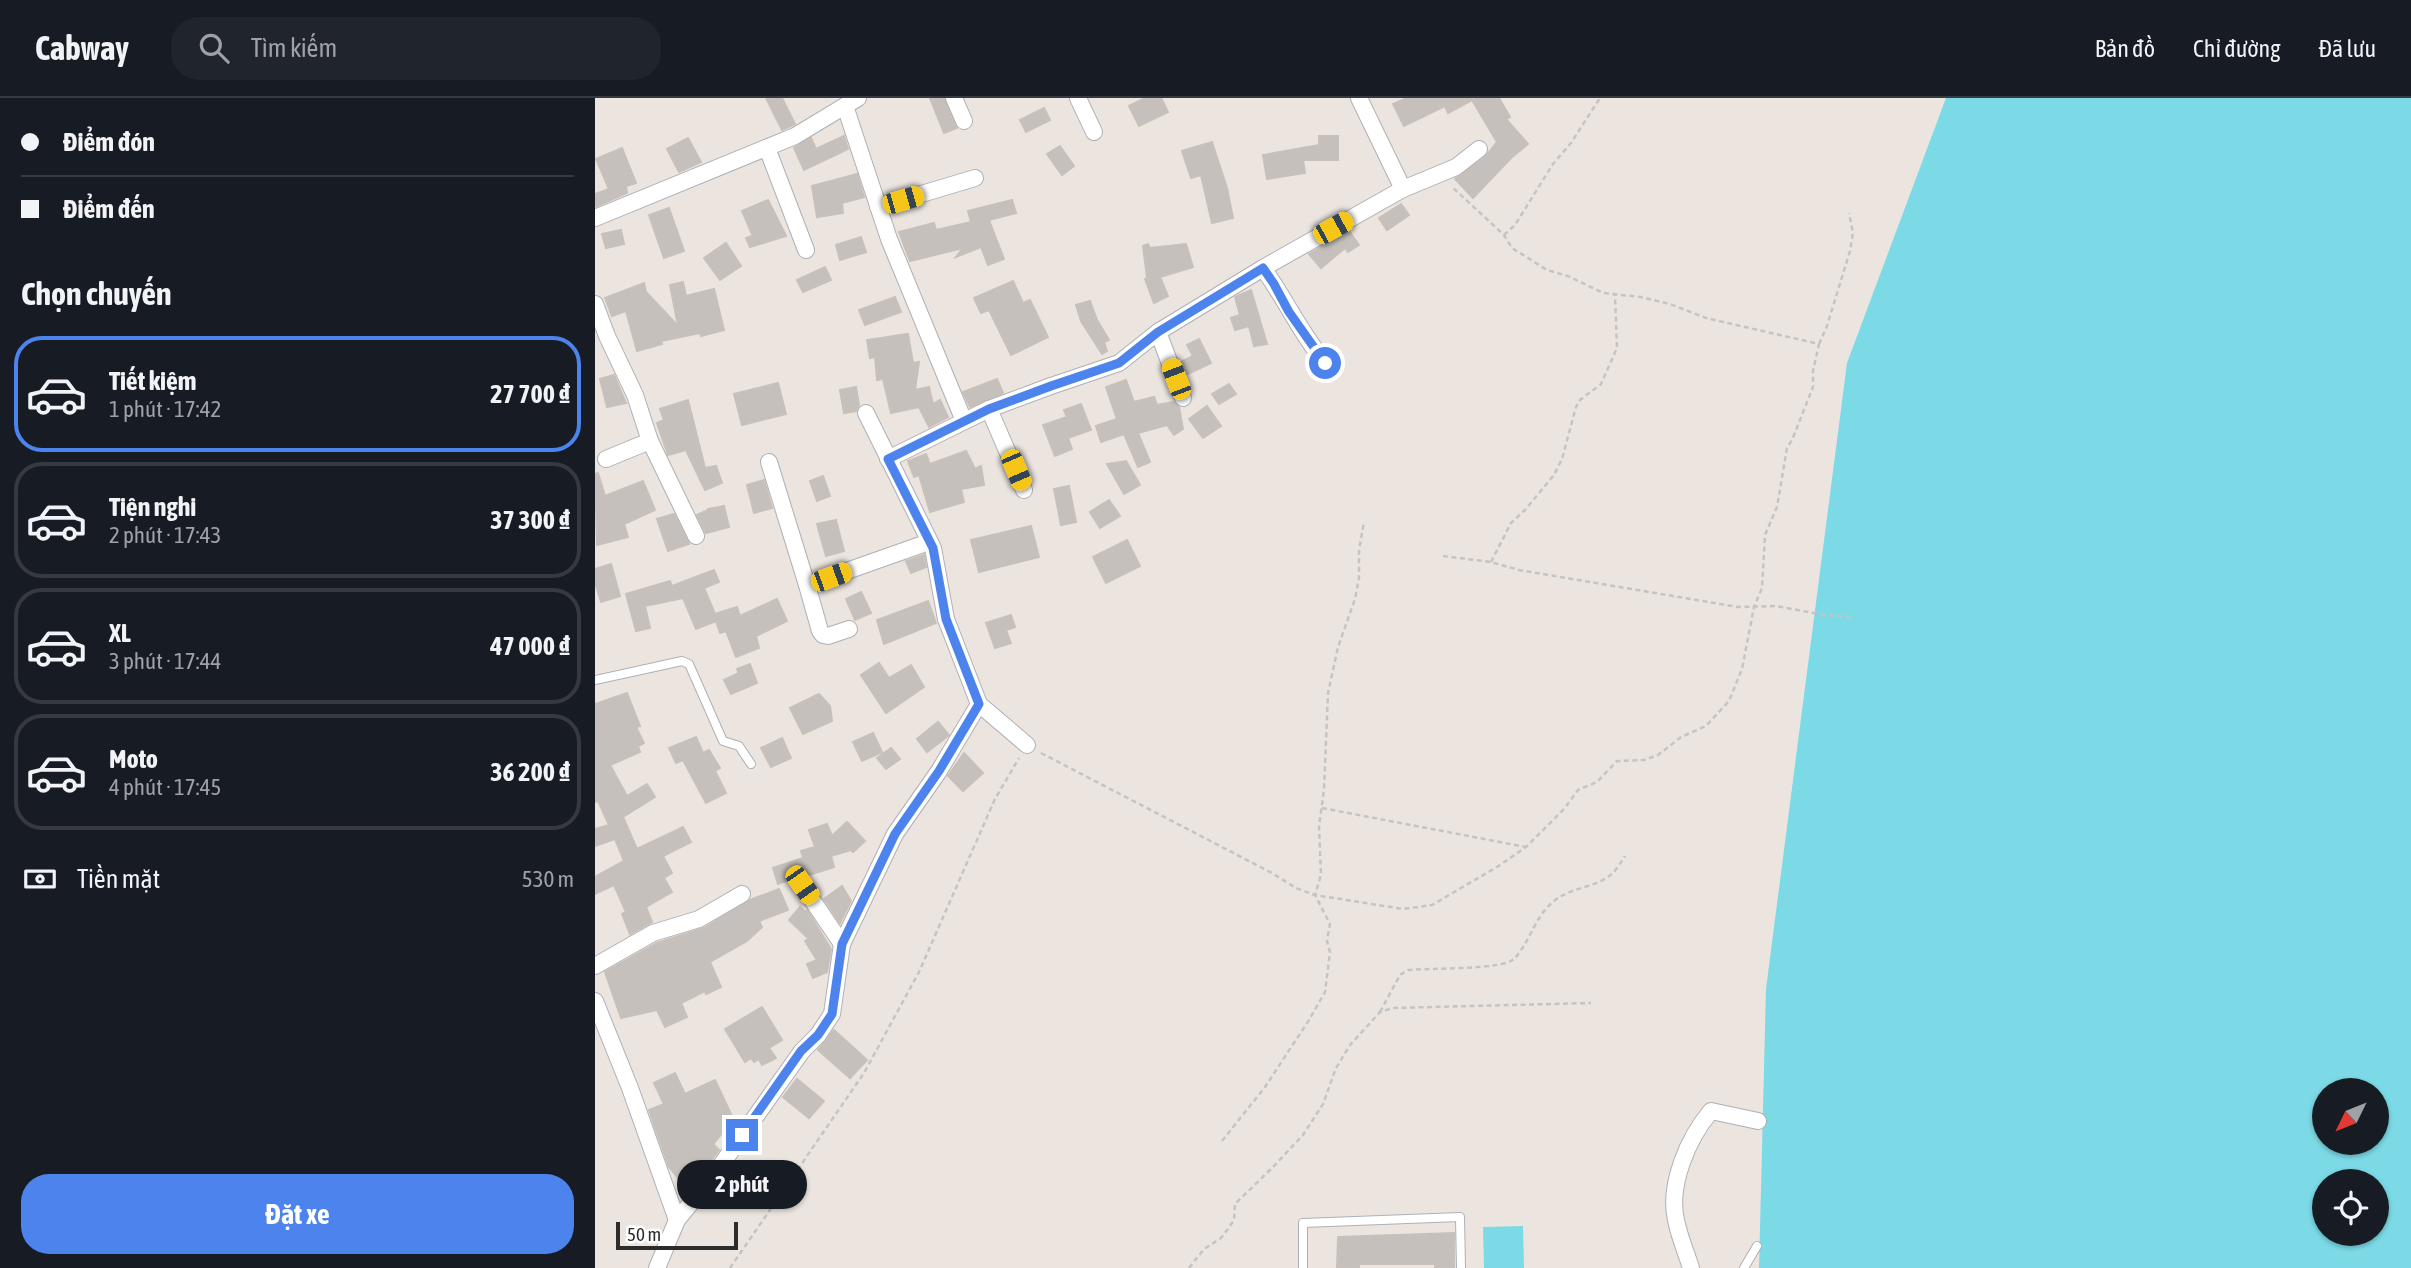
<!DOCTYPE html>
<html lang="vi">
<meta charset="utf-8">
<style>
:root{--surface:#171b24;--page:#20242c;--text:#f1f3f6;--muted:#9ea1a6;--line:#363941;--accent:#4d83ec}
body{margin:0;font-family:"Asap Condensed",sans-serif;background:var(--page);color:var(--text);height:100vh;display:flex;flex-direction:column;font-size:26px;white-space:nowrap}
*{box-sizing:border-box;margin:0}
p{font-size:23px;color:var(--muted)}
.icon{flex:none;width:38px;height:38px;fill:none;stroke:currentColor;stroke-width:2;stroke-linecap:round;stroke-linejoin:round}
.map{position:relative;flex:1;overflow:hidden}
.panel{display:flex;flex-direction:column;background:var(--surface);width:595px}
.panel>*{flex:none}
.hud{display:grid;align-content:center;height:154px;padding:0 21px;background:var(--surface)}
.needle{width:46px;rotate:227deg}
.controls{position:absolute;left:1717px;top:980px;display:grid;gap:14px}
.controls a{display:grid;place-items:center;width:77px;height:77px;border-radius:50%;background:var(--surface);box-shadow:0 2px 5px #0004;font-size:35px}
.scale{position:absolute;left:21px;bottom:18px;width:122px;box-sizing:border-box;padding-left:7px;border:4px solid #2c2c2c;border-top:0;font-size:19px;line-height:24px;white-space:nowrap;color:#2c2c2c;-webkit-text-stroke:5px #fff;paint-order:stroke}
.end{position:absolute;width:32px;height:32px;margin:-16px;border:9px solid #4d83ec;background:#fff;box-shadow:0 0 0 4px #fff}
.from{border-radius:50%}
.bubble{position:absolute;height:49px;border-radius:24px;background:var(--surface);box-shadow:0 2px 5px #0004;font-size:23px;font-weight:700;line-height:49px;text-align:center}
.car{position:absolute;width:21px;height:42px;margin:-21px -10px;border-radius:9px;box-shadow:0 0 5px 2px #0007;background:linear-gradient(#f5c518 24%,#345 0 40%,#f5c518 0 76%,#345 0 86%,#f5c518 0)}
.hud b{display:flex;align-items:center;gap:24px;height:66px;font-size:26px}
.hud b+b{border-top:2px solid var(--line)}
.hud i{width:18px;height:18px;background:var(--text)}
ul{padding:0;list-style:none}
li{display:flex;align-items:center;gap:21px;height:116px;margin:0 14px 10px;padding:0 7px;border:4px solid var(--line);border-radius:28px}
li div{flex:1}
li b{display:block;font-size:26px}
li em{font-style:normal;font-weight:700}
li.current{border-color:var(--accent)}
li>.icon{width:63px;height:63px;stroke-width:1.5}
h2{padding:0 21px;font-size:32px;line-height:84px}
.pay{display:flex;align-items:center;gap:18px;height:77px;padding:0 21px;font-size:26px}
.pay p{margin-inline-start:auto}
.button{display:flex;gap:14px;margin-top:auto;padding:14px 21px}
.button a{flex:1;height:80px;border-radius:28px;background:var(--accent);color:#fff;font-size:28px;font-weight:700;line-height:80px;text-align:center}
header{display:flex;align-items:center;gap:42px;box-sizing:border-box;height:98px;padding:0 35px;background:var(--surface);border-bottom:2px solid var(--line)}
header strong{font-size:33px}
nav{display:flex;gap:38px;margin-inline-start:auto;font-size:24px}
.search{width:490px;height:63px;background:var(--page);display:flex;align-items:center;gap:18px;box-sizing:border-box;padding:0 24px;border-radius:28px;color:var(--muted);font-size:26px}
main{display:flex;flex:1;min-height:0}
.map>svg:first-child{display:block}
.water{fill:#7bdae6;fill-rule:evenodd}
.building{fill:#c5c0bb;stroke:#c8c0b9;stroke-width:2}
.lines{fill:none;stroke-linecap:round;stroke-linejoin:round}
.service-casing{stroke:#acb0b7;stroke-width:10}
.minor-casing{stroke:#acb0b7;stroke-width:18}
.path{stroke:#c4c4c4;stroke-width:2.5;stroke-dasharray:5 3.5;stroke-linecap:butt}
.service{stroke:#fff;stroke-width:8}
.minor{stroke:#fff;stroke-width:16}
.route{stroke:#4d83ec;stroke-width:9}
</style>
<header>
<strong>Cabway</strong>
<div class="search"><svg class="icon" aria-label="search" viewBox="0 0 24 24"><circle cx="10" cy="10" r="6"/><path d="M15 15l6 6"/></svg>Tìm kiếm</div>
<nav><a>Bản đồ</a><a>Chỉ đường</a><a>Đã lưu</a></nav>
</header>
<main>
<section class="panel">
<div class="hud">
<b><i class="from"></i>Điểm đón</b>
<b><i></i>Điểm đến</b>
</div>
<h2>Chọn chuyến</h2>
<ul>
<li class="current"><svg class="icon" aria-label="car" viewBox="0 0 24 24"><path d="M5 17H2v-5l4-1 3-4h7l3 4 3 1v5h-3M9 17h6M6 11h13"/><circle cx="7" cy="17" r="2"/><circle cx="17" cy="17" r="2"/></svg><div><b>Tiết kiệm</b><p>1 phút · 17:42</p></div><em>27 700 ₫</em></li>
<li><svg class="icon" aria-label="car" viewBox="0 0 24 24"><path d="M5 17H2v-5l4-1 3-4h7l3 4 3 1v5h-3M9 17h6M6 11h13"/><circle cx="7" cy="17" r="2"/><circle cx="17" cy="17" r="2"/></svg><div><b>Tiện nghi</b><p>2 phút · 17:43</p></div><em>37 300 ₫</em></li>
<li><svg class="icon" aria-label="car" viewBox="0 0 24 24"><path d="M5 17H2v-5l4-1 3-4h7l3 4 3 1v5h-3M9 17h6M6 11h13"/><circle cx="7" cy="17" r="2"/><circle cx="17" cy="17" r="2"/></svg><div><b>XL</b><p>3 phút · 17:44</p></div><em>47 000 ₫</em></li>
<li><svg class="icon" aria-label="car" viewBox="0 0 24 24"><path d="M5 17H2v-5l4-1 3-4h7l3 4 3 1v5h-3M9 17h6M6 11h13"/><circle cx="7" cy="17" r="2"/><circle cx="17" cy="17" r="2"/></svg><div><b>Moto</b><p>4 phút · 17:45</p></div><em>36 200 ₫</em></li>
</ul>
<div class="pay"><svg class="icon" aria-label="cash" viewBox="0 0 24 24"><path d="M3 7h18v10H3z"/><circle cx="12" cy="12" r="2"/></svg>Tiền mặt<p>530 m</p></div>
<div class="button"><a>Đặt xe</a></div>
</section>
<div class="map">
<svg width="1816" height="1170" viewBox="0 0 1816 1170">
<rect width="100%" height="100%" fill="#ece5df"/>
<g class="water">
<path d="M1351,0H1816V1170H1164L1171,891L1252,265ZM1729,992H1782V1045H1729ZM1729,1083H1782V1136H1729Z"/>
<path d="M928,1128L929,1170H889L888,1129Z"/>
</g>
<g class="building">
<path d="M171,0H187L200,26L187,32Z"/>
<path d="M335,0H349L362,30L349,35Z"/>
<path d="M550,0H566L573,14L544,28L534,8Z"/>
<path d="M812,0H904L915,19L911,21L933,46L916,60L878,100L860,81L890,59L902,44L877,2L853,15L850,8L809,28L798,6Z"/>
<path d="M449,10L455,22L431,34L425,22Z"/>
<path d="M249,38L253,51L209,72L199,50L216,40L221,51Z"/>
<path d="M724,38H743V62H708L710,75L672,81L668,57L724,47Z"/>
<path d="M93,40L106,64L84,74L72,51Z"/>
<path d="M617,44L632,90L638,120L617,125L606,77L596,80L587,53Z"/>
<path d="M465,48L479,68L467,77L452,56Z"/>
<path d="M27,50L41,85L31,88L32,95L0,109V96L14,91L1,61Z"/>
<path d="M262,76L269,99L247,105L248,115L222,119L217,88Z"/>
<path d="M173,102L191,138L155,149L151,140L168,134L167,132L157,136L147,113Z"/>
<path d="M417,102L421,115L394,122L409,161L393,167L386,149L361,159L368,150L315,163L304,134L339,125L341,132L376,124L373,113Z"/>
<path d="M806,106L814,117L792,132L784,120Z"/>
<path d="M74,110L89,153L69,160L54,117Z"/>
<path d="M26,132L29,146L11,150L7,136Z"/>
<path d="M754,133L764,147L753,154L750,150L726,170L714,156Z"/>
<path d="M266,139L271,154L245,162L241,147Z"/>
<path d="M131,145L146,168L125,182L109,160Z"/>
<path d="M553,146L555,150L591,146L598,169L565,179L573,198L559,205L550,181L552,180L548,148Z"/>
<path d="M230,169L236,182L208,194L202,182Z"/>
<path d="M418,183L428,205L435,202L453,239L416,257L394,212L386,215L379,200Z"/>
<path d="M88,184L91,198L119,191L129,232L106,238L105,235L66,243L67,246L42,253L31,213L17,218L10,200L49,185L51,194L83,228L75,187Z"/>
<path d="M656,192L672,246L659,248L654,228L640,232L636,220L645,217L640,199Z"/>
<path d="M300,199L306,214L270,227L264,212Z"/>
<path d="M495,203L502,222L514,242L509,244L512,253L507,256L486,223L481,207Z"/>
<path d="M313,236L318,265L324,264L320,292L334,289L338,306L345,302L353,319L334,329L324,309L296,315L288,281L282,282L280,259L275,260L272,242Z"/>
<path d="M604,241L616,265L591,277L586,264L598,258L592,247Z"/>
<path d="M19,277L31,305L12,309L5,281Z"/>
<path d="M402,281L408,295L375,309L368,294Z"/>
<path d="M531,282L539,304L559,299L562,307L578,304L584,309L588,331L579,337L572,327L543,335L555,364L543,369L529,336L506,344L501,328L522,321L511,289Z"/>
<path d="M183,285L191,316L147,327L139,296Z"/>
<path d="M634,286L641,296L624,306L617,296Z"/>
<path d="M261,289L264,307L261,313L249,315L245,292Z"/>
<path d="M93,302L110,370L121,368L127,385L110,392L91,352L73,357L62,325L69,322L65,311Z"/>
<path d="M486,306L496,332L473,340L477,351L460,358L448,327L472,319L469,312Z"/>
<path d="M612,308L626,328L608,340L594,321Z"/>
<path d="M371,353L380,371L386,368L389,387L366,391L369,404L335,414L324,377L319,379L313,363L331,356L335,366Z"/>
<path d="M531,363L545,387L529,396L512,366Z"/>
<path d="M3,375L10,398L48,383L60,412L29,426L33,439L2,447L0,376Z"/>
<path d="M228,378L235,398L222,403L215,383Z"/>
<path d="M169,382L177,410L159,415L152,387Z"/>
<path d="M474,388L481,424L466,427L459,391Z"/>
<path d="M514,402L525,418L505,430L495,414Z"/>
<path d="M129,408L134,429L111,435L102,417L113,412V411Z"/>
<path d="M79,416L94,446L73,453L62,421Z"/>
<path d="M241,422L249,453L231,458L222,426Z"/>
<path d="M436,428L444,459L384,474L376,442Z"/>
<path d="M532,442L545,468L511,485L498,459Z"/>
<path d="M329,457L331,469L316,475L311,463Z"/>
<path d="M16,466L25,498L6,504L0,484V471Z"/>
<path d="M119,472L124,484L109,490L120,516L142,509L145,518L182,501L192,523L161,538L164,550L141,559L131,533L125,535L121,523L101,531L88,500L50,508L55,530L41,533L31,496L75,483L77,488Z"/>
<path d="M266,494L276,515L260,522L251,501Z"/>
<path d="M333,503L341,525L289,546L282,522Z"/>
<path d="M416,517L420,529L411,532L416,545L400,550L391,525Z"/>
<path d="M284,565L294,580L316,567L329,589L291,615L266,577Z"/>
<path d="M155,566L162,585L136,596L129,582L144,575L142,571Z"/>
<path d="M32,595L45,628L41,629L49,645L43,648L45,654L15,667L32,698L52,686L60,699L28,719L42,751L88,729L96,744L68,758L77,775L69,780L77,794L51,809L57,824L35,836L27,816L31,814L19,787L0,796V779L29,763L20,741L0,748V731L14,727L3,703L0,704V606Z"/>
<path d="M224,596L235,608L237,623L208,636L195,610Z"/>
<path d="M343,624L354,637L332,654L322,641Z"/>
<path d="M278,635L287,654L267,663L258,644Z"/>
<path d="M101,639L108,655L114,652L125,670L120,673L131,695L111,705L88,662L81,665L74,650Z"/>
<path d="M187,640L196,660L176,669L166,650Z"/>
<path d="M296,650L305,661L291,671L282,660Z"/>
<path d="M369,655L388,675L368,693L353,678Z"/>
<path d="M252,724L270,743L258,754L256,752L236,758L239,769L211,778L206,777L183,786L178,770L208,760L206,753L220,749L214,732L232,726L237,738Z"/>
<path d="M247,788L256,803L245,825L229,801Z"/>
<path d="M184,791L193,812L164,823L167,829L152,843L115,864L126,889L111,896L110,893L86,905L92,919L70,929L62,912L26,920L10,874L62,845L109,830L155,802Z"/>
<path d="M205,809L210,814L212,812L236,851L232,874L218,880L212,866L222,862L210,843L214,841L194,822Z"/>
<path d="M167,909L187,942L174,950L181,960L167,967L164,961L159,964L156,960L150,964L130,931Z"/>
<path d="M239,932L272,962L255,980L223,952Z"/>
<path d="M80,975L90,996L120,982L137,1018L130,1021L133,1028L118,1046L124,1052L93,1092L74,1069L54,1012L69,1006L59,985Z"/>
<path d="M202,981L229,1003L214,1020L188,999Z"/>
<path d="M859,1135V1170H840V1166H764V1170H742L743,1139Z"/>
</g>
<g class="lines">
<g class="service-casing">
<g id="service">
<path d="M0,582L87,563L94,566L128,643L144,648L156,666"/>
<path d="M708,1170V1125L865,1119L866,1170"/>
<path d="M1149,1170L1162,1148"/>
</g>
</g>
<g class="minor-casing">
<g id="minor">
<path d="M359,0L369,23"/>
<path d="M483,0L499,34"/>
<path d="M250,8L294,141L369,323"/>
<path d="M172,50L211,152"/>
<path d="M808,91L861,69L884,51"/>
<path d="M283,109L380,80"/>
<path d="M0,120L200,38L263,0"/>
<path d="M668,170C691,202 707,238 733,268"/>
<path d="M0,206L12,238L40,297L55,343L101,438"/>
<path d="M563,234L588,300"/>
<path d="M394,311L429,392"/>
<path d="M271,315L338,450L351,521L384,606"/>
<path d="M11,361L55,343"/>
<path d="M293,361L394,311L456,288L524,265L563,234L668,170L808,91L764,0"/>
<path d="M174,364L212,487L334,444"/>
<path d="M212,487L225,533L228,537L233,538L254,531"/>
<path d="M207,787L247,846"/>
<path d="M0,868L58,835L104,821L147,796"/>
<path d="M0,903L35,990L82,1122"/>
<path d="M62,1170L82,1122L119,1077L207,953L223,937L237,916L247,846L300,736L344,673L384,606L432,647"/>
<path d="M1096,1170C1091,1154 1084,1138 1081,1122C1073,1087 1093,1040 1116,1013L1163,1023"/>
</g>
</g>
<g class="path">
<path d="M909,137L920,127L958,66L976,45L1005,0"/>
<path d="M1224,246L1232,228L1255,153L1258,135L1254,115"/>
<path d="M848,458L896,464L924,472L1143,509L1181,508L1229,517L1258,519"/>
<path d="M896,464L916,425L930,412L959,377L967,361L981,309L985,302L1006,286L1022,250L1020,197"/>
<path d="M446,655L677,775L701,790L720,797L808,811L837,807L902,769L931,749L969,711L983,692L1002,684L1022,663L1049,662L1063,657L1086,639L1111,628L1134,603L1147,571L1159,509L1167,490L1170,437L1182,409L1192,350L1197,342L1218,289V273L1224,246L1111,220L1075,206L1046,199L1008,195L973,178L952,172L917,150L909,137L856,88"/>
<path d="M727,710L931,749"/>
<path d="M785,914L805,877L813,872C833,870 909,872 919,861C935,844 940,818 959,803C976,789 1000,790 1017,776C1022,771 1026,764 1030,758"/>
<path d="M627,1043L670,989L714,922L730,894L735,854L732,843L735,826L720,797L726,777L724,728L729,692L733,595L743,549L760,501L764,480V452L769,424"/>
<path d="M135,1170L269,975L324,874L400,701L424,660"/>
<path d="M594,1170L609,1151L626,1140L633,1131L639,1122L640,1106L678,1069L708,1037L728,1006L741,970L755,947L785,914L798,910L996,905"/>
</g>
<use href="#service" class="service"/>
<use href="#minor" class="minor"/>
</g>
<g class="lines">
<path class="route" d="M147,1037L206,953L223,937L237,916L247,846L300,736L344,673L384,606L351,521L338,450L293,361L394,311L456,288L524,265L563,234L668,170L679,186L694,214L730,265"/>
</g>
</svg>
<div class="controls">
<a><svg class="needle" viewBox="-14 -14 28 28"><path d="M0-13l5 13h-10z" fill="#e53935"/><path d="M0 13l5-13h-10z" fill="#9ea1a6"/></svg></a>
<a><svg class="icon" aria-label="locate" viewBox="0 0 24 24"><circle cx="12" cy="12" r="6"/><path d="M12 2v4M12 18v4M2 12h4M18 12h4"/></svg></a>
</div>
<div class="scale">50 m</div>
<i class="end from" style="left:730px;top:265px"></i>
<i class="end" style="left:147px;top:1037px"></i>
<div class="bubble" style="left:82px;top:1062px;width:130px">2 phút</div>
<i class="car" style="left:308px;top:102px;rotate:74deg"></i>
<i class="car" style="left:738px;top:130px;rotate:61deg"></i>
<i class="car" style="left:581px;top:281px;rotate:339deg"></i>
<i class="car" style="left:421px;top:372px;rotate:157deg"></i>
<i class="car" style="left:236px;top:479px;rotate:70deg"></i>
<i class="car" style="left:207px;top:787px;rotate:145deg"></i>
</div>
</main>
